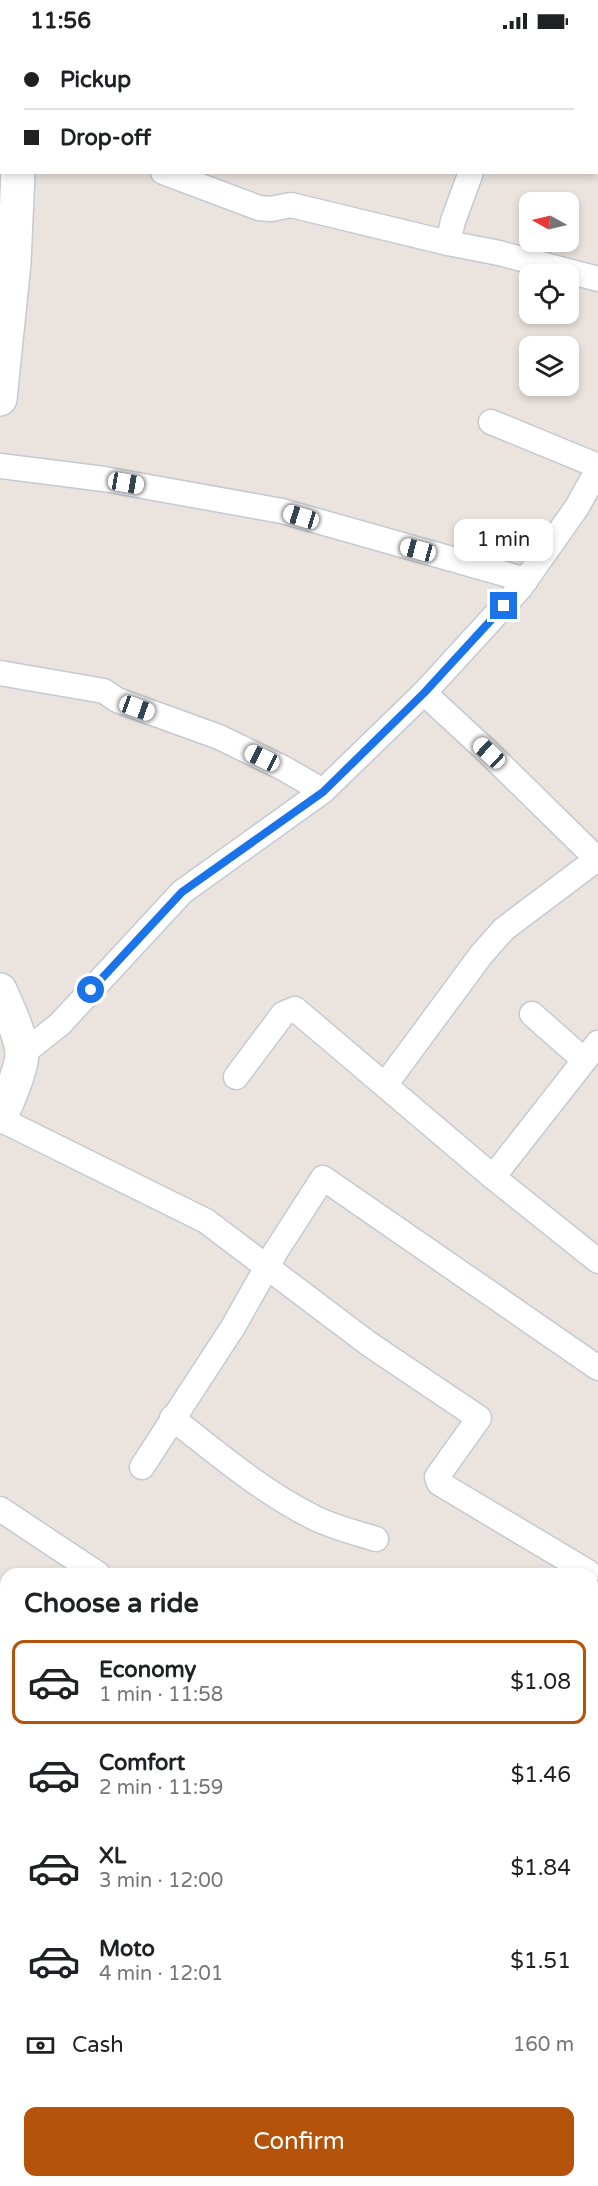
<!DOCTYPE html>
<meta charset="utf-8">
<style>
:root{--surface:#fff;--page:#f6f6f6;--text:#202124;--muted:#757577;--line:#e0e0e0;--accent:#b45309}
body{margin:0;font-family:"Varela Round",sans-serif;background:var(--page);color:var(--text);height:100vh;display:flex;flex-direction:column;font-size:22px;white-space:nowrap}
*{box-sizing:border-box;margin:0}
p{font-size:20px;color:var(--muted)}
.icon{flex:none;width:33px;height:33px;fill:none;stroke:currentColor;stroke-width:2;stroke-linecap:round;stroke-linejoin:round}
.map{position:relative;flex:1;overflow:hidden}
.drawer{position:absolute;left:0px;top:1526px;width:598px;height:620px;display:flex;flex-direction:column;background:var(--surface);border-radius:18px 18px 0 0;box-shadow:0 3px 9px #0003}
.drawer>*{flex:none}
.banner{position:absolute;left:0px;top:0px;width:598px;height:132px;box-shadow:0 3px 9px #0003;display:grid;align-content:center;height:132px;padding:0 24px;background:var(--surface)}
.needle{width:39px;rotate:278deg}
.buttons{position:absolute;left:519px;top:150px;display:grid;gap:12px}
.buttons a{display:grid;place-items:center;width:60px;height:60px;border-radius:12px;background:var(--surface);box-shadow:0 3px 9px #0003;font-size:30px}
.end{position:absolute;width:27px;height:27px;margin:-14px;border:8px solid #1a73e8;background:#fff;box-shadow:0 0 0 3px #fff}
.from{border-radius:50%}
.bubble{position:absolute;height:42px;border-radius:12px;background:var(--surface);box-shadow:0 3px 9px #0003;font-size:20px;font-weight:600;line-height:42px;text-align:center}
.car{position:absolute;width:18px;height:36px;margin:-18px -9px;border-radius:8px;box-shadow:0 0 4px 2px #0007;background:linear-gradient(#fff 24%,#345 0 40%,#fff 0 76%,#345 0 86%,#fff 0)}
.banner b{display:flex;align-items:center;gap:21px;height:57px;font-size:22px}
.banner b+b{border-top:2px solid var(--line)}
.banner i{width:15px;height:15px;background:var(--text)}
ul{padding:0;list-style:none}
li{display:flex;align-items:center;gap:18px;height:84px;margin:0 12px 9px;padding:0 12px;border:3px solid transparent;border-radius:12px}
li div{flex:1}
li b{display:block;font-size:22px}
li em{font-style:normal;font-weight:600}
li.current{border-color:var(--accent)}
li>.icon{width:54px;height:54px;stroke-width:1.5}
h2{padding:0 24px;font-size:27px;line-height:72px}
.pay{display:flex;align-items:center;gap:15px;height:66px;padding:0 24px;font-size:22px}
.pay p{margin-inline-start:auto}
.action{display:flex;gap:12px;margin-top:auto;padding:12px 24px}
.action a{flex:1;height:69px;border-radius:12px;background:var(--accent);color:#fff;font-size:24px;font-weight:600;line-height:69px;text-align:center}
.status{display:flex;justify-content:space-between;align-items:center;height:42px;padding:0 30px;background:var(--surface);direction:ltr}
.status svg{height:16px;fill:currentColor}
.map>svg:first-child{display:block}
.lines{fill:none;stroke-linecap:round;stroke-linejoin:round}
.street-casing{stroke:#c5cad2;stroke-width:27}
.secondary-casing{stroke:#c5cad2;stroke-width:36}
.street{stroke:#fff;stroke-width:24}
.secondary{stroke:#fff;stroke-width:33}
.route{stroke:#1a73e8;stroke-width:8}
</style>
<div class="status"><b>11:56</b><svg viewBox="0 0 49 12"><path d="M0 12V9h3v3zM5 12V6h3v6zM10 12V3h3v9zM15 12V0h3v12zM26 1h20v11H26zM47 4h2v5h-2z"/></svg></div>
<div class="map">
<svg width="598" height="2144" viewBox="0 0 598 2144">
<rect width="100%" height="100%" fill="#ebe3de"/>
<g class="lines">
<g class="street-casing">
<g id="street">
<path d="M36,2L37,0"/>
<path d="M367,2V0"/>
<path d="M586,2V0"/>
<path d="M163,130L259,166L271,167L291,163L448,201"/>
<path d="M471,130L453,179L448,201L499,211L598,237"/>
<path d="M491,380L598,424"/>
<path d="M0,424L104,437L282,469L526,538"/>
<path d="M0,631L104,649L117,658L219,695L283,726L323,749"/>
<path d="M424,651L489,711L598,818"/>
<path d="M532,972L584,1018"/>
<path d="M22,1012L60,982L182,850L323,749L424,651L520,546L577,465L598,427"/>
<path d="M236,1035L283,972L295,967L493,1135L598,1219"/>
<path d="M385,1043L481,913L504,887L597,817"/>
<path d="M0,1077L206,1179L369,1302L479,1376L437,1435L439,1441L588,1530"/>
<path d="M493,1135L598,1001"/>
<path d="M172,1376C217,1411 260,1448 311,1474C331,1485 354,1490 376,1497"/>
<path d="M142,1425L233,1285L276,1209L323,1136L598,1326"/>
<path d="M0,1467L98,1532"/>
<path d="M592,1664L598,1666"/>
<path d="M592,1834L598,1838"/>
<path d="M592,1939L598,1942"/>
<path d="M0,2057L6,2061"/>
<path d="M138,2139L147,2144"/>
<path d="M291,2139L300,2144"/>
<path d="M504,2139L510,2144"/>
<path d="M118,2144L121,2139"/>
</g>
</g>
<g class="secondary-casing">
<g id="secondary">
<path d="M0,16L2,20"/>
<path d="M0,357L14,221L18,130"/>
<path d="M0,948C7,964 21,993 22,1011C22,1026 7,1062 0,1075"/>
</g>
</g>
<use href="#street" class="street"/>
<use href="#secondary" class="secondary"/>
</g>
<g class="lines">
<path class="route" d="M91,948L182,850L323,750L424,651L504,564"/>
</g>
</svg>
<div class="buttons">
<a><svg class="needle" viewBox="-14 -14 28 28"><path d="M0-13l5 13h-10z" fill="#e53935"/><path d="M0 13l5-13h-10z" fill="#757577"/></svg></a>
<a><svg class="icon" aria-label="locate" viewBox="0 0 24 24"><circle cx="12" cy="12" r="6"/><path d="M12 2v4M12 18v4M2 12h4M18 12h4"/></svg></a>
<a><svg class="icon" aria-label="layers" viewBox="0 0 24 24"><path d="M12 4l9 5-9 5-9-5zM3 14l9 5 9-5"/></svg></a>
</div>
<i class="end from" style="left:91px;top:948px"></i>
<i class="end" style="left:504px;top:564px"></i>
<div class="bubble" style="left:454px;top:477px;width:99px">1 min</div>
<i class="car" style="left:126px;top:441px;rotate:100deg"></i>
<i class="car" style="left:301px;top:475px;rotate:287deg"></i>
<i class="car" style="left:418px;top:508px;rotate:285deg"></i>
<i class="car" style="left:137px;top:666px;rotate:110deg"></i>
<i class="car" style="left:489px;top:711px;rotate:313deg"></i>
<i class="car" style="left:262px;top:716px;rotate:296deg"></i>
<div class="banner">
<b><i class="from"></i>Pickup</b>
<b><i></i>Drop-off</b>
</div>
<section class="drawer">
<h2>Choose a ride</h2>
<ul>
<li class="current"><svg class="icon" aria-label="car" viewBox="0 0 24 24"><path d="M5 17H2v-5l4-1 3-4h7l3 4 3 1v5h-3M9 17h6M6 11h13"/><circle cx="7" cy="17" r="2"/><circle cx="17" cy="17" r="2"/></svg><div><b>Economy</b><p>1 min · 11:58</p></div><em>$1.08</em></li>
<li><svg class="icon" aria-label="car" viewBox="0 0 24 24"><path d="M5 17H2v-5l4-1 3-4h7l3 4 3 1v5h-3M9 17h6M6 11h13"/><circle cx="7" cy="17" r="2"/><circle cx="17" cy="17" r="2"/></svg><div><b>Comfort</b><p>2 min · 11:59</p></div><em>$1.46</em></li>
<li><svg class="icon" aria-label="car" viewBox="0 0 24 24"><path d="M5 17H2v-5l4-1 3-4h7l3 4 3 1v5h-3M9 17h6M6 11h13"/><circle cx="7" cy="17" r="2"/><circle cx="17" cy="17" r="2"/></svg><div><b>XL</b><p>3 min · 12:00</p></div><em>$1.84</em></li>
<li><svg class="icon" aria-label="car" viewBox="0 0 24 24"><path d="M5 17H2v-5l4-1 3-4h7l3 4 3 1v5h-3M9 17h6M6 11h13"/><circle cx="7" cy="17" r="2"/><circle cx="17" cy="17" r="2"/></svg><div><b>Moto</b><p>4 min · 12:01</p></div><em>$1.51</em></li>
</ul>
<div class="pay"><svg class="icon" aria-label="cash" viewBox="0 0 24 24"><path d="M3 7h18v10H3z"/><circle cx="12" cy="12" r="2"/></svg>Cash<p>160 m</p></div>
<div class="action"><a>Confirm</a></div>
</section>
</div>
